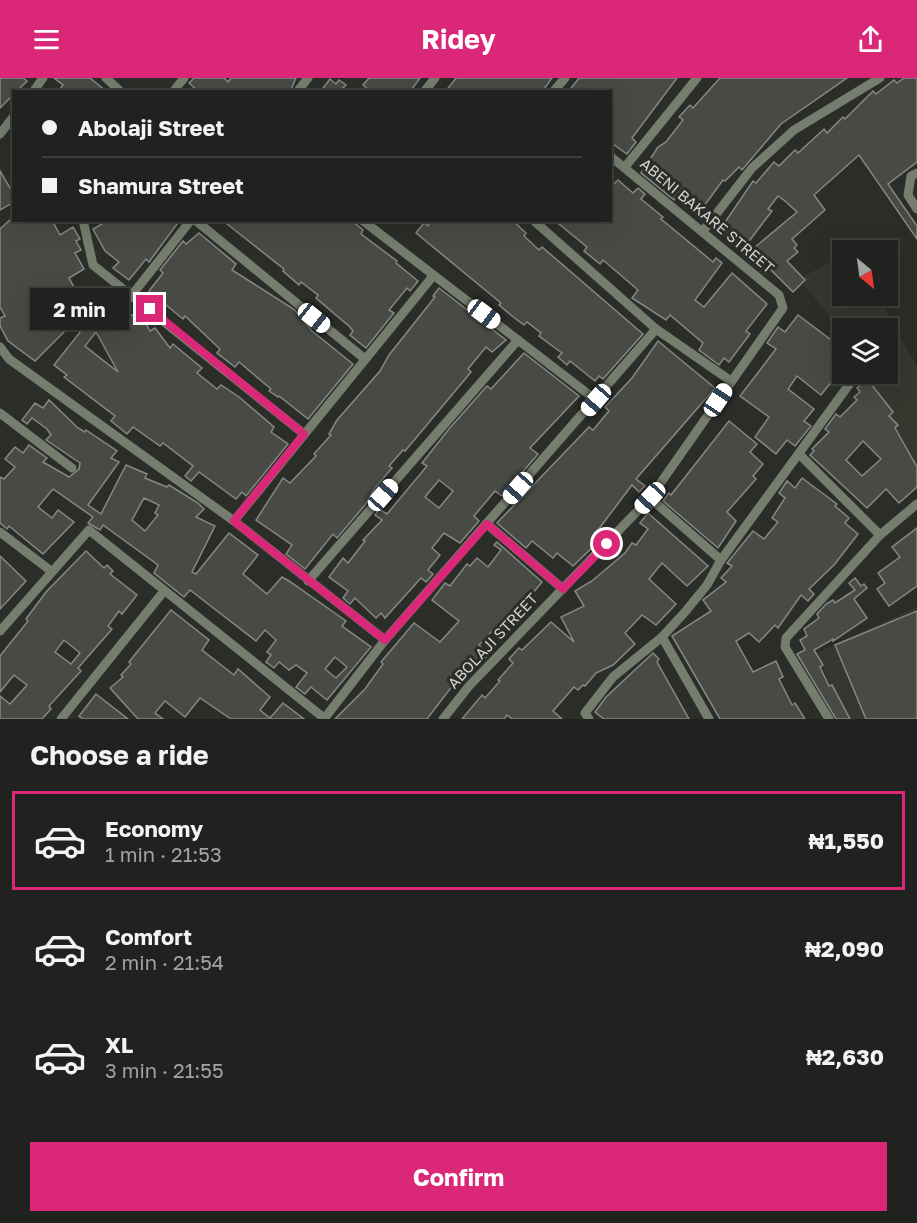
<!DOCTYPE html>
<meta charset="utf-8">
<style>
:root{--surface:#20221f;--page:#282a28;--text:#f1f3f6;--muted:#a2a4a4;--line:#3d3f3d;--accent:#db2777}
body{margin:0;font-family:"Golos Text",sans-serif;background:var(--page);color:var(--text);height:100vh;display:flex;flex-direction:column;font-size:22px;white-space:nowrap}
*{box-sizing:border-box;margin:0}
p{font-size:20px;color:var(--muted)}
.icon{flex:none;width:33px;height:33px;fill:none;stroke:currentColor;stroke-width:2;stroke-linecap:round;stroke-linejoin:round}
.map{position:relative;height:641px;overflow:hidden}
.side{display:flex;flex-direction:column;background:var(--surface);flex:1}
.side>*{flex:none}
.top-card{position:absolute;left:12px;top:12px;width:600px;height:132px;border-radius:0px;box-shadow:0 6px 24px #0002,0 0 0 2px var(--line);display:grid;align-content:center;height:132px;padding:0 30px;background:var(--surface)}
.needle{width:39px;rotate:151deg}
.fabs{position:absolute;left:832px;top:162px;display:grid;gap:12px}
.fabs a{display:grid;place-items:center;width:66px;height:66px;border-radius:0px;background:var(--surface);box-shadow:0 6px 24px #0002,0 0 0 2px var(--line);font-size:30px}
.end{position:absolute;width:27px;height:27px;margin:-14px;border:8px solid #db2777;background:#fff;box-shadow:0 0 0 3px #fff}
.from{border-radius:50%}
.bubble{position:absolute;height:42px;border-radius:0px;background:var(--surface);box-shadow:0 6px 24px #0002,0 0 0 2px var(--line);font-size:20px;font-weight:700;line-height:42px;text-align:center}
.car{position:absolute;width:18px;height:36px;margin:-18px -9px;border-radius:8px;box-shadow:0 0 4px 2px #0007;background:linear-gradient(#fff 24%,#345 0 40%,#fff 0 76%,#345 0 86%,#fff 0)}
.top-card b{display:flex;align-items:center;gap:21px;height:57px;font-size:22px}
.top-card b+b{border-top:2px solid var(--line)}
.top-card i{width:15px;height:15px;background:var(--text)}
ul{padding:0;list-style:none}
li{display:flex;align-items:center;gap:18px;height:99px;margin:0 12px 9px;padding:0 18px;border:3px solid transparent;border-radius:0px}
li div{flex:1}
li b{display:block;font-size:22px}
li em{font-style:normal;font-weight:700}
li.active{border-color:var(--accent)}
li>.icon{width:54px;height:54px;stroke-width:1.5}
h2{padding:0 30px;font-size:27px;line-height:72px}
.button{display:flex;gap:12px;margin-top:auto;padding:12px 30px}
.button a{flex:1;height:69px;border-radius:0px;background:var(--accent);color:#fff;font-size:24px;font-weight:700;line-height:69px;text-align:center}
header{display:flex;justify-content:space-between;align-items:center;height:78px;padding:0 30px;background:var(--accent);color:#fff;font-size:27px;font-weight:700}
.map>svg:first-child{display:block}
.built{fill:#34382f}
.building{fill:#484a46;stroke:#868884;stroke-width:1.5;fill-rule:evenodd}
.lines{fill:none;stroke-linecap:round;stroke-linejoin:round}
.minor{stroke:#767d6e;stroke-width:9}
.route{stroke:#db2777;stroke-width:8}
.labels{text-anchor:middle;stroke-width:6;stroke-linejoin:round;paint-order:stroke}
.street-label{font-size:15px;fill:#d3d4d2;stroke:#2b2d29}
</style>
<header><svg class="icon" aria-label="menu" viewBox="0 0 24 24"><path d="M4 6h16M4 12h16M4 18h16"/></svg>Ridey<svg class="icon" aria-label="share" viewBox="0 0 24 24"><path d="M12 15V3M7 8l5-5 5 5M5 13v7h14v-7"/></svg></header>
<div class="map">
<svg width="917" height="641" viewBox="0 0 917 641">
<rect width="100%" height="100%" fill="#2b2d29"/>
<g class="built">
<path d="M843,177V218H878L917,289V396L865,296H888V250H843V259L834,243L799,201Z"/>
<path d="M917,529V641H844L817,575Z"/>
</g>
<g class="building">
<path d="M0,0H23L27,3L0,30Z"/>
<path d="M54,0H90L107,14H58L63,7Z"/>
<path d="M194,0H224L228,4L231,0H296L290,14H199L189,5Z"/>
<path d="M369,0H420L410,14H371L363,7Z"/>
<path d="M456,0H552L542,14H445Z"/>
<path d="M579,0H677L632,60L636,64L627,76L610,64V14H568Z"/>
<path d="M720,0H847L781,46L742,92L739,89L725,103L723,102L699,135L677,118L674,122L641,95L658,69L666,64L683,42L679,39L690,27L693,30Z"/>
<path d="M904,0H917V84L888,106L917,148V161L859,77L814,117L825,132L792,161L797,167L794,170L798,174L787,183L805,202L793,214L770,191L765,196L748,178V175L797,134L785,123L778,118L768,131L772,133L743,171L719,153L753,103L756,105L774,84L779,88L795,72L798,75L824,51L827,55L843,39L845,41L873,13L876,16L894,2L897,5Z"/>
<path d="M330,1L336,6L339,2L346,7L342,11L345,14H320Z"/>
<path d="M0,93L10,110L14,107V124L0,132Z"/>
<path d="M618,102L633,115L638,110L645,116L641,121L663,139L661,141L713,184L716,180L722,185L695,222L704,229L732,195L767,226L746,253L750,256L729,284L724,280L719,287L699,272L703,265L670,237L666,242L632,220L638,212L603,182L600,186L584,173L587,169L554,142H610V110Z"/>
<path d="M10,142H52L60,157L73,149L80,161L76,163L81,172L75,175L84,191L69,200L82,223L106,210L113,222L118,219L129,239L139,233L150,253L155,250L170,270L173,266L202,290L197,295L217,311L221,307L239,319L274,349L271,354L288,366L246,418L242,414L236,421L199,394L191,403L185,398L193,388L163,365L160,368L133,349L127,356L111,343L115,338L64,299L67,297L54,287L96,234L93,231L76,246L74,244L35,283L8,263L0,248V240L5,238L0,229V151ZM96,254L118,294L85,268Z"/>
<path d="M109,142H180L149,184L146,181L129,202L113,190L119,184L105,173L93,151Z"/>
<path d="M222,142H351L363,152L361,156L397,183L396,185L418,203L410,213L407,210L389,232L394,235L366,270L350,257L353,253L350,249L316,220L318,217L301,204L299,207L283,193L284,191Z"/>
<path d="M432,142H512L526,155L524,158L539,172L542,169L643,256L603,301L599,298L595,303L570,283L567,287L558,279L562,275L539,258L541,255L527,244L524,247L512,238L499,227L501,225L416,155L424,145L428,148Z"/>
<path d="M199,155L236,186L232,192L295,232L312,253L353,286L308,341L279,318L278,319L269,313L271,311L239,284L235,289L217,275L220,271L185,238L183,241L149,213L163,195L160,192L183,163L186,166Z"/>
<path d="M439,210L506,262L492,274L486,269L468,291L471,294L405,373L403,372L389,388L392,390L375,410L365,427L337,460L333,456L305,491L286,476L292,467L256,442L283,400L290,405L316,378L314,376L331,357L329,356L337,342L380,293L389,277L435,219L433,218Z"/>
<path d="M798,237L830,261L843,250V289L821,317L797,298L788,311L814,331L804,343L811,348L795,368L787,362L776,376L755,359L769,339L740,318L776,271L767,265L778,249L785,254Z"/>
<path d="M658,263L715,310L636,401L645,408L639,414L632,407L595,456L601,461L573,488L557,475L553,480L532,463L526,470L497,445L589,349L593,352L609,333L605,329L632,300Z"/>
<path d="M524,275L579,318L530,370L538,376L502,418L495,413L474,438L479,443L460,465L444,455L432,470L440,477L428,492L433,496L426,504L421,500L385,540L381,535L376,540L355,520L350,526L343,520L348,513L329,499L343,480L348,485L365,463L363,462L382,442L375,437L379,431L387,436L427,388L422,385L449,351L487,308L491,311ZM439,402L453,413L439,430L425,419Z"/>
<path d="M868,302L893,334L889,338L898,347L895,350L917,389V409L899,425L886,411L867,430L810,377L814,373L812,371L829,354L825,351L833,340L836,336L840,339L857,322L854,319L860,314L857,310ZM863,363L881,381L862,398L846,382Z"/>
<path d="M49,322L78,350L85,354L86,352L117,373L111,380L119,384L88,427L101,436L126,387L147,396L145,400L167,409L169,407L198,425L204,431L196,439L215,448L192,494L196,496L229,455L258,477L243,496L267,516L282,499L289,503L339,538L346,543L342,548L371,569L327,622L311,609L305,616L296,609L307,595L296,587L289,592L279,584L274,590L266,584L271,577L267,574L276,562L265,552L256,563L190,512L184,519L154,495L158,487L103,447L100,452L88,445L93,439L53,411L38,429L52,440L58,432L74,444L43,476L9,448L7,451L0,445V399L4,401L15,389L5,381L15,369L23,375L29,367L47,380L43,384L69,399L79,391L80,385L46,362L51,357L47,351L32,340L27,346L22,342L35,325L43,330ZM144,420L159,427L155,435L158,437L145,453L132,442ZM335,579L347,589L336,600L325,591Z"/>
<path d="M729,343L757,366L750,374L763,386L753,398L756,401L727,434L736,443L718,470L663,423L669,415L671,417Z"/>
<path d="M802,400L837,426L835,428L849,440L845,445L858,456L834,487L809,511L814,516L808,523L801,517L778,550L775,547L759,564L749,555L736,563L753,594L776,583L783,599L779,601L792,627L795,625L805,641H720L672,558L711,533L703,522L726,504L721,500L732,488L727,485L753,453L764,461L778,444L772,440L785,420L779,415L787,403L795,410Z"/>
<path d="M648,435L708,488L687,508L662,485L649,501L676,526L656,547L642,537L625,555L635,566L613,587L596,595L585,608L583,607L578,612L574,609L553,633L562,641H512L507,637L504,641H462L482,617L485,620L500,603L498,602L513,585L509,581L519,570L522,572L551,544L574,564L561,539L584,528L575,513L592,503L625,475L632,465L636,467L648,451L640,445Z"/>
<path d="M917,450V508L889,528L877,511L885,505L878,495L900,479L892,469Z"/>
<path d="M497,464L542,504L512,540L508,536L479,567L488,577L478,588L467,581L452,598L457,602L427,641H335L365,611L383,586L381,584L414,545L440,564L459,543L432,522L445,505L450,508L467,486L470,488L477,480L488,489L501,472L494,467Z"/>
<path d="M86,473L104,490L107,487L113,493L110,496L137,517L122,536L119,533L108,548L112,551L78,590L81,593L49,628L51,631L42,641H0V618L10,626L27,607L14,597L0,614V578L28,543L26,541L46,514ZM64,562L80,575L71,586L55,574Z"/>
<path d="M0,478L26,503L0,531Z"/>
<path d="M855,500L861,508L864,506L867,510L854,521L867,540L833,563V561L814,572L823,587L820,589L829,608L832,607L850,641H836L797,576L805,572L800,562L807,558L804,551L819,540L817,536L826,526L833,522L835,525L855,512L849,505Z"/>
<path d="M171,532L209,562L202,572L234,597L238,591L270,619L260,632L270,640L283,625L304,641H231L200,620L185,639L165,623L155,635L163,641H138L110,610L123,599L121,597L131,586L129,584Z"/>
<path d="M917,533V641H866L835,567Z"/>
<path d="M653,575L659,581L657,584L689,641H604L595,634L606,619Z"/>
<path d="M96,616L128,641H83L79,638Z"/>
</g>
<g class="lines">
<g class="minor">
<path d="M106,0L121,14"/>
<path d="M33,14L43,0"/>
<path d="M173,14L184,0"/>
<path d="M297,14L308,0"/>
<path d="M424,14L435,0"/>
<path d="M553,14L565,0"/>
<path d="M0,56L14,38"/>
<path d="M625,89L697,0"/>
<path d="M917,95L911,98L908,117L917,131"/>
<path d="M83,142L93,187L304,356"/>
<path d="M195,142L365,281"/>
<path d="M362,142L596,322"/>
<path d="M533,142L656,251L731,303"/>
<path d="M703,153L752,90L794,52L880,0"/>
<path d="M132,217L191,142"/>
<path d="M0,269L9,281L234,443L385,562"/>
<path d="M0,335L72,390"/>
<path d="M799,376L880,457"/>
<path d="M650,420L721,482"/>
<path d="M234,443L433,198"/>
<path d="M487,446L563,511"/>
<path d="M0,454L51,493"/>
<path d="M308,503L518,262"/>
<path d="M0,553L89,452L324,640"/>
<path d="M662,559L709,641"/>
<path d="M61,641L164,513"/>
<path d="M324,641L385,562L656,251"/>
<path d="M443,641L469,608L650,420L783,230L779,217L610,78"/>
<path d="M589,641L585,635L613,599L662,559L685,534L707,507L721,482L856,297"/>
<path d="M829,641L785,569L786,560L880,457L917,426"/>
</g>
</g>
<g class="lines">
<path class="route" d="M150,231L304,356L234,443L385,562L487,446L563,511L607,466"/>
</g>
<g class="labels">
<g class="street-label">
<text transform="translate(707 138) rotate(40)" y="5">ABENI BAKARE STREET</text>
<text transform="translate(493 563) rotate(-47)" y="5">ABOLAJI STREET</text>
</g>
</g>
</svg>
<div class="fabs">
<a><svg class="needle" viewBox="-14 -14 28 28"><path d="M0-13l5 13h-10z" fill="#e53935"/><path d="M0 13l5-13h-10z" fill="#a2a4a4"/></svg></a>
<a><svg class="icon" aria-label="layers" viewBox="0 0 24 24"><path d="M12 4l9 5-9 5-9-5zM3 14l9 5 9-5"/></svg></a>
</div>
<i class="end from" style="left:607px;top:466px"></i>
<i class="end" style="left:150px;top:231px"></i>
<div class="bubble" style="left:30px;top:210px;width:99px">2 min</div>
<i class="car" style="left:484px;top:236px;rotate:127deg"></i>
<i class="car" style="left:314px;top:240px;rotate:129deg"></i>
<i class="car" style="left:596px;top:322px;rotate:221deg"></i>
<i class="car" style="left:718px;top:322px;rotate:34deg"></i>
<i class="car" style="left:518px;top:410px;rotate:221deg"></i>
<i class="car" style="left:383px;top:417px;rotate:41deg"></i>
<i class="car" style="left:650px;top:420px;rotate:223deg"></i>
<div class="top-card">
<b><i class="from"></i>Abolaji Street</b>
<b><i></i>Shamura Street</b>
</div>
</div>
<section class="side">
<h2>Choose a ride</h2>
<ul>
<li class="active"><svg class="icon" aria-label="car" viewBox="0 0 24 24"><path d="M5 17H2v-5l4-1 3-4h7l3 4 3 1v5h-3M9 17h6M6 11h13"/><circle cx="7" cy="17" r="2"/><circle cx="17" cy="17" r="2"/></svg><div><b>Economy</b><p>1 min · 21:53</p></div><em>₦1,550</em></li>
<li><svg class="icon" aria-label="car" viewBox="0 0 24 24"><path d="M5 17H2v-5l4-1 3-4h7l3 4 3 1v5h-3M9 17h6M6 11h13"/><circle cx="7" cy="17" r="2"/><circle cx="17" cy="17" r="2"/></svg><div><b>Comfort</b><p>2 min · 21:54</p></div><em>₦2,090</em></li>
<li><svg class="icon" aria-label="car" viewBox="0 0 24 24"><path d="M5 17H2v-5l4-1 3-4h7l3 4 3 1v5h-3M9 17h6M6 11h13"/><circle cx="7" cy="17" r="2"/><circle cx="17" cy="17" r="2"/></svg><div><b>XL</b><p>3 min · 21:55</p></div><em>₦2,630</em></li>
</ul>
<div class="button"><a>Confirm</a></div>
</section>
